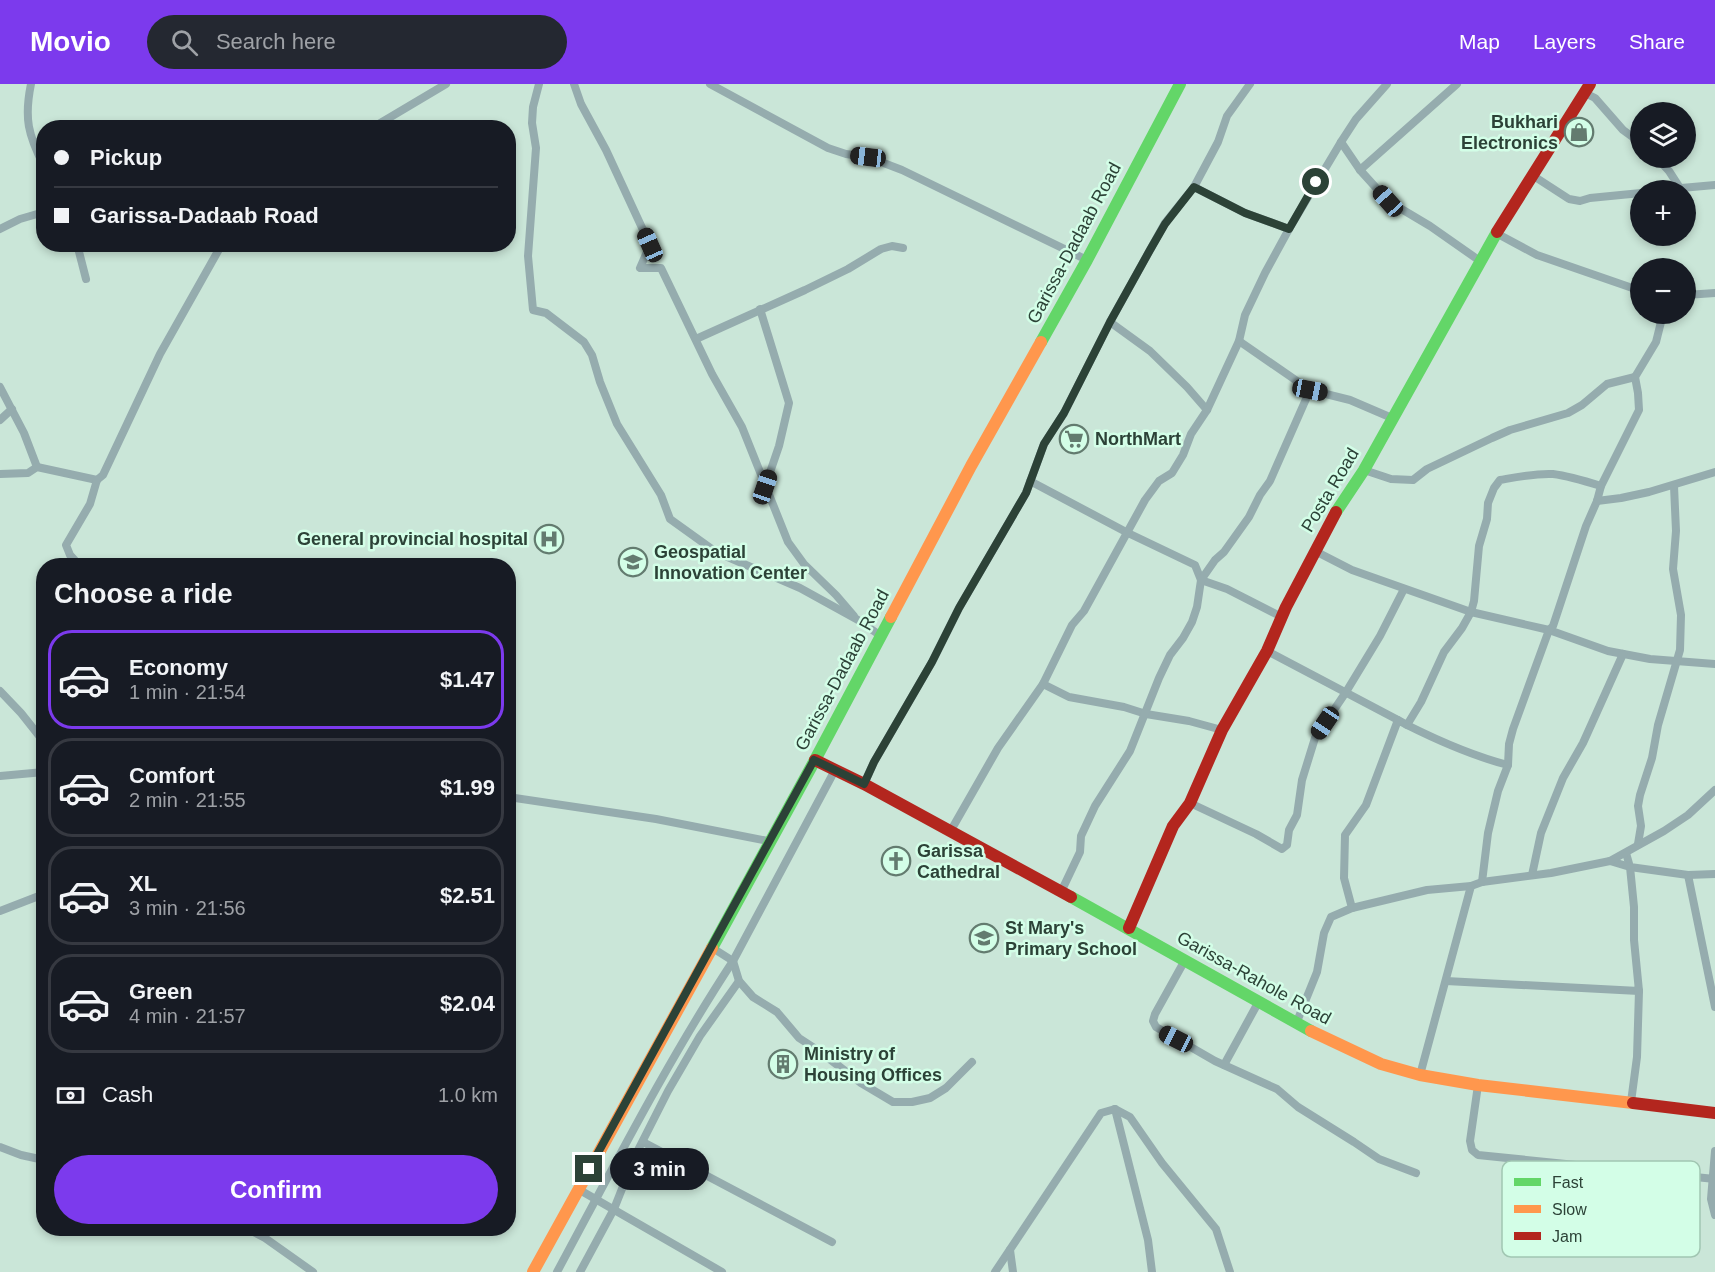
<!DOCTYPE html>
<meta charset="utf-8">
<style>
:root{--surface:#171b24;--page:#242831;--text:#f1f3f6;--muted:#9ea1a6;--line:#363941;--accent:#7c3aed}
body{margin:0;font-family:Arial,sans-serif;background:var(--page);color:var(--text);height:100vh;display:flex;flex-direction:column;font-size:22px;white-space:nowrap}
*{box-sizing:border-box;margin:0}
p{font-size:20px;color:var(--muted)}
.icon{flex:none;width:33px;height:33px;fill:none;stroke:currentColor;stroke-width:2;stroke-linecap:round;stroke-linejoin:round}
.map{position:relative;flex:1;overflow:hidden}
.panel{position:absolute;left:36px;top:474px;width:480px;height:678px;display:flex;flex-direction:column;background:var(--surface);border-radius:24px;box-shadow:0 3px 9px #0003}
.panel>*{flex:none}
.top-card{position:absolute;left:36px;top:36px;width:480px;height:132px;border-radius:24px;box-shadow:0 3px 9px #0003;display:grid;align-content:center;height:132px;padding:0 18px;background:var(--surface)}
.buttons{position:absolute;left:1630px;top:18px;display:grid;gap:12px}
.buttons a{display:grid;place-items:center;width:66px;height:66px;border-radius:50%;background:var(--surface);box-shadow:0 3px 9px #0003;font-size:30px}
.end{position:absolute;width:27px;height:27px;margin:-14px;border:8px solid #2c4237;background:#fff;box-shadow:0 0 0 3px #fff}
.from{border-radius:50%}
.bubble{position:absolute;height:42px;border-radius:21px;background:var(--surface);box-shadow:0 3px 9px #0003;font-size:20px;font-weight:800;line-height:42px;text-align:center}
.car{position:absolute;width:18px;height:36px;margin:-18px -9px;border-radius:8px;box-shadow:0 0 4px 2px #0007;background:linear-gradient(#222 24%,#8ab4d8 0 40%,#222 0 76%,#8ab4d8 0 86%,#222 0)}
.top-card b{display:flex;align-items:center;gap:21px;height:57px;font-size:22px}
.top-card b+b{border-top:2px solid var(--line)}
.top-card i{width:15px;height:15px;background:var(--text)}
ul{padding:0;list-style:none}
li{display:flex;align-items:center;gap:18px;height:99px;margin:0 12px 9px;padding:0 6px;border:3px solid var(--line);border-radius:24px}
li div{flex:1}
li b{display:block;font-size:22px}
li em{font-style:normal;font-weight:800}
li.current{border-color:var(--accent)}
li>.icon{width:54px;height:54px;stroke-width:1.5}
h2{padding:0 18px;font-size:27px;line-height:72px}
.pay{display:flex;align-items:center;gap:15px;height:66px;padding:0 18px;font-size:22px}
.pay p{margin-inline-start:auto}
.action{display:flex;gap:12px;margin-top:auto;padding:12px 18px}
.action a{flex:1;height:69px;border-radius:36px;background:var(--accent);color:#fff;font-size:24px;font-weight:800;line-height:69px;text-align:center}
header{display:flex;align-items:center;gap:36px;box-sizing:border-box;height:84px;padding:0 30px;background:var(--accent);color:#fff}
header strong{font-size:28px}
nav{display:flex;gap:33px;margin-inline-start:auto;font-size:21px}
.search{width:420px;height:54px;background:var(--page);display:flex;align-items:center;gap:15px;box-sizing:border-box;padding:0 21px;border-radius:33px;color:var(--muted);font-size:22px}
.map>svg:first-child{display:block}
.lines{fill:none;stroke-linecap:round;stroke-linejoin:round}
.street{stroke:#95acae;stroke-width:8}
.fast{stroke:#63d668;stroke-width:12}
.slow{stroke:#ff974d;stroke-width:12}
.jam{stroke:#b3261e;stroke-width:12}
.route{stroke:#2c4237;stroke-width:8}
.labels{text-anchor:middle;stroke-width:5;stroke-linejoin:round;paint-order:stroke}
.poi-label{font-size:18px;font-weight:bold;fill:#2c4237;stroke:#d3fee7;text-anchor:start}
.street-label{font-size:18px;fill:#2c4237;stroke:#d3fee7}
.key{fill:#d3fee7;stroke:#a1c6b2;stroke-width:1.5}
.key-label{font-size:16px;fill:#2c4237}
</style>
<header>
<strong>Movio</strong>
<div class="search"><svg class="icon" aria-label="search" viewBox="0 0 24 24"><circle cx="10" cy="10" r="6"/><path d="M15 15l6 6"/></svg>Search here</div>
<nav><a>Map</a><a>Layers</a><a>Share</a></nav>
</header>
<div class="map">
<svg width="1715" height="1188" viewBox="0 0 1715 1188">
<rect width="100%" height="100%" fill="#cae6d8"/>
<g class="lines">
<g class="street">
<path d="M31,0C24,34 28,51 44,82"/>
<path d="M539,0L533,23L532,39L536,64L528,172L533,226L546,229L584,258L592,271L600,298L617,340L661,411L670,435L716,468L800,504L858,536L881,552"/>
<path d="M574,0L581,20L606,66L650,161L640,184H661L712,290L742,343L788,458L804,480L836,511L854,532"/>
<path d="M710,0L828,64L846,70L868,73L902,86L1087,176"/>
<path d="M1585,9L1595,14L1623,46L1641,59"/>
<path d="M372,44L446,0"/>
<path d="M1341,58L1360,86L1388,117L1430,142L1480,177"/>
<path d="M1657,74L1669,87L1680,104"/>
<path d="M1360,86L1457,0"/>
<path d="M1532,91L1569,115L1580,117L1590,114L1641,109"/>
<path d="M1194,103L1245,129L1289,145"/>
<path d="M1659,106L1715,101"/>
<path d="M0,145L20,135L44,128"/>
<path d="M1496,149L1537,171L1641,207"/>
<path d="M77,160L86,195"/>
<path d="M1686,211L1715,209"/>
<path d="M760,225L789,319L779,362L765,403"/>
<path d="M1110,238L1150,267L1187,303L1207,326"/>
<path d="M696,255L805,206L848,185L881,165L892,162L903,164"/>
<path d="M1239,257L1310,306L1350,316L1392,334"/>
<path d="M0,303L24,349L37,383"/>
<path d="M0,336L12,325"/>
<path d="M1364,386L1391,395L1413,396L1427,385L1492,354L1510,346L1568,329L1582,321L1607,300L1635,293"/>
<path d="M0,390L28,389L37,383L97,396"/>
<path d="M1030,397L1128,449L1195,481L1201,496L1227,505L1282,533"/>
<path d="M1597,417L1621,414L1649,408L1715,388"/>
<path d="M1315,467L1352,486L1471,528L1549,546L1608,567L1650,575L1715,580"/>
<path d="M80,482L70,471L66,461L90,420L97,396L103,391L160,270L222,160"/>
<path d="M1267,567L1398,636"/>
<path d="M1043,600L1069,613L1124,623L1146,630L1189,637L1222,646"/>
<path d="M0,607L21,629L44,658"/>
<path d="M1407,641C1439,657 1473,672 1508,681"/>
<path d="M0,692L44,688"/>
<path d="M864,700L874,678L932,578L959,524L1026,409L1044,360L1064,329L1110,238L1165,139L1194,103L1218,58L1227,32L1250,0"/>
<path d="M508,713L656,735L768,757"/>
<path d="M1190,719L1256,750L1282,765L1287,761L1289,746L1297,731L1302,696L1315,654L1346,608L1380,552L1404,505"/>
<path d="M950,748L998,664L1043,600L1072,541L1084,527L1145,416L1159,397L1172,389L1183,371L1191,350L1207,326L1239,257L1245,231L1265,189L1289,145L1341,58L1356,35L1387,0"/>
<path d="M1638,760L1641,742L1638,722L1640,711L1652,674L1658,641L1680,566L1681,531L1673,485L1676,447L1674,402"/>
<path d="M1626,769L1630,783L1688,791L1715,790"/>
<path d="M1532,791L1541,749L1563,694L1583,659L1623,570"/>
<path d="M1688,791L1715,923"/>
<path d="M1482,798L1488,749L1498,707L1508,681L1509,660L1513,645L1549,546L1553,542L1586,442L1597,417L1601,402L1639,326L1638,309L1635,293L1656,258L1663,230"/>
<path d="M1061,808L1080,768L1081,752L1095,722L1130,667L1159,594L1170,571L1183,554L1192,538L1197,523L1201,496L1215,476L1224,468L1249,433L1260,411L1270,397L1310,306"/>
<path d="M1352,824L1344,794L1345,751L1366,721L1398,636L1407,641L1421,618L1444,568L1462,544L1471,528L1474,517L1479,462L1487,435L1488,419L1494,404L1500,396C1517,393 1536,389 1553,390C1569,392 1585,397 1601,402"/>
<path d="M0,827L44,810"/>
<path d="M711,863L733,877L739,897L753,913L777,928L799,954L819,967L861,999L893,1018H912L930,1014L946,1004L972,978"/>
<path d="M1185,876L1155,930L1153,937L1156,943L1215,977L1277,1005L1298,1023L1354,1058L1379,1075L1416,1089"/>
<path d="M1446,897L1639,907L1634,856V823L1630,783L1610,777"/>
<path d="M1296,940L1317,888L1324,849L1331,833L1352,824L1427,806L1471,802L1482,798L1551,789L1610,777L1664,747L1688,731L1715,706"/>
<path d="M1224,981L1259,917"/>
<path d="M1420,991L1471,802"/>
<path d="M1478,1001L1470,1057L1472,1066L1478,1071L1715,1095"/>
<path d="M1631,1018L1637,973L1639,907"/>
<path d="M1115,1025L1148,1156L1152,1188"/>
<path d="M643,1058L832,1158"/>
<path d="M0,1063L21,1071L44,1076"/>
<path d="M1715,1067L1711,1115L1715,1131"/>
<path d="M578,1105L722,1188"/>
<path d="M246,1144L265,1154L313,1188"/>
<path d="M1010,1166L1013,1188"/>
<path d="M557,1188C613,1084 668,976 733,877L835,686"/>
<path d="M580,1188L614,1125L635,1072L668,1007L700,952L739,897"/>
<path d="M995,1188L1101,1029L1115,1025L1130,1033L1162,1079L1216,1145L1230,1188"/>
</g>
<g class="fast">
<path d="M1041,258L1087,176L1180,0"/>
<path d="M1336,428L1364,386L1497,148"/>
<path d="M1071,813L1311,947"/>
<path d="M712,864L815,676L891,533"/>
</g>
<g class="slow">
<path d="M891,533L971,382L1041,258"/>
<path d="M1311,947L1381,980L1420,991L1478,1001L1633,1019"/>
<path d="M533,1188L712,864"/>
</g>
<g class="jam">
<path d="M1497,148L1590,0"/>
<path d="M815,676L864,700L1071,813"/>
<path d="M1129,844L1173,742L1190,719L1222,646L1267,567L1286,523L1336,428"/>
<path d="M1633,1019L1715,1029"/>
</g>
</g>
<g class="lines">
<path class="route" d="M589,1085L814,676L864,700L874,678L932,578L959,524L1026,409L1044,360L1064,329L1110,238L1150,166L1165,140L1194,103L1245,129L1289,145L1316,98"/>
</g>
<defs>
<g id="shop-ring" transform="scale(1.5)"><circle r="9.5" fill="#d3fee7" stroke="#637b6f" stroke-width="1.5"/><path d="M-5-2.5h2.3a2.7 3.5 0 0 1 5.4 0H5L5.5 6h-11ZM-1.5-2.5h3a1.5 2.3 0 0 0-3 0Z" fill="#637b6f"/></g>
<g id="supermarket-ring" transform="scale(1.5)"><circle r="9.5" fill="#d3fee7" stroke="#637b6f" stroke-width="1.5"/><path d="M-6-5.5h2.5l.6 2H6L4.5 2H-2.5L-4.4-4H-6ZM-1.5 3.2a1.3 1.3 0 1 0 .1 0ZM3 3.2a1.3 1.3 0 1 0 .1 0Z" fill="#637b6f"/></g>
<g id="hospital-ring" transform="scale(1.5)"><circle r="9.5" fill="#d3fee7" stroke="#637b6f" stroke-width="1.5"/><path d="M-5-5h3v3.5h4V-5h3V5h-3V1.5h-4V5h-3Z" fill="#637b6f"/></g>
<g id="university-ring" transform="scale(1.5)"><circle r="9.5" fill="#d3fee7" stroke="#637b6f" stroke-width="1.5"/><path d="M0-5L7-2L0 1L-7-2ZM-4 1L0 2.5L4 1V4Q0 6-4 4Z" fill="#637b6f"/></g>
<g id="church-ring" transform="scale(1.5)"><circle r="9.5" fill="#d3fee7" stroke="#637b6f" stroke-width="1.5"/><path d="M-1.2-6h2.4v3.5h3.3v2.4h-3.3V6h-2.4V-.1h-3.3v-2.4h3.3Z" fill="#637b6f"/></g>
<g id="school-ring" transform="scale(1.5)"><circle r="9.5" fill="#d3fee7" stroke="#637b6f" stroke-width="1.5"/><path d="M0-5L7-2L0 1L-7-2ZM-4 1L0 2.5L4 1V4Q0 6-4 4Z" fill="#637b6f"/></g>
<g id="building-ring" transform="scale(1.5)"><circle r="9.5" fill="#d3fee7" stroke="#637b6f" stroke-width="1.5"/><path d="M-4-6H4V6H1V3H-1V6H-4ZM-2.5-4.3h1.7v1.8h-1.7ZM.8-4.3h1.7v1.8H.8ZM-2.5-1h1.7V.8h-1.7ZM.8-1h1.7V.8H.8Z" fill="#637b6f"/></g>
</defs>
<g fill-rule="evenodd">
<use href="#shop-ring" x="1579" y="48"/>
<use href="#supermarket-ring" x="1074" y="355"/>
<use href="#hospital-ring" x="549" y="455"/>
<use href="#university-ring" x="633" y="478"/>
<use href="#church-ring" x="896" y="777"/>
<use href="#school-ring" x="984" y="854"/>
<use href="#building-ring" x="783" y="980"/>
</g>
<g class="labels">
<g class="poi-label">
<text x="1558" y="44" text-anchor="end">Bukhari<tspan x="1558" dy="21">Electronics</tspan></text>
<text x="1095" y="361">NorthMart</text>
<text x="528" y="461" text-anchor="end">General provincial hospital</text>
<text x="654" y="474">Geospatial<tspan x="654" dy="21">Innovation Center</tspan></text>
<text x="917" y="773">Garissa<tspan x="917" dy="21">Cathedral</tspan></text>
<text x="1005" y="850">St Mary's<tspan x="1005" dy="21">Primary School</tspan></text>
<text x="804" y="976">Ministry of<tspan x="804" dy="21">Housing Offices</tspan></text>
</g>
<g class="street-label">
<text transform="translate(1074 159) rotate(-62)" y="6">Garissa-Dadaab Road</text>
<text transform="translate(1330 406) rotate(-59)" y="6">Posta Road</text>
<text transform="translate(842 586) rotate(-62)" y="6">Garissa-Dadaab Road</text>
<text transform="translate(1254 894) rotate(29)" y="6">Garissa-Rahole Road</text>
</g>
</g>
<rect x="1502" y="1077" width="198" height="96" rx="9" class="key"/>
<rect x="1514" y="1094" width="27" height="8" fill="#63d668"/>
<rect x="1514" y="1121" width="27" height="8" fill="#ff974d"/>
<rect x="1514" y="1148" width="27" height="8" fill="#b3261e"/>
<g class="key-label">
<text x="1552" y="1104">Fast</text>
<text x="1552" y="1131">Slow</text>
<text x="1552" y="1158">Jam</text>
</g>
</svg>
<div class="buttons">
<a><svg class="icon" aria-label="layers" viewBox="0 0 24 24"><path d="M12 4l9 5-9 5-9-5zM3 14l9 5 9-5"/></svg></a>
<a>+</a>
<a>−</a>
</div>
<i class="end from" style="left:1316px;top:98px"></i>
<i class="end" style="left:589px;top:1085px"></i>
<div class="bubble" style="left:610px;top:1064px;width:99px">3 min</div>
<i class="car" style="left:868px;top:73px;rotate:277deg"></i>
<i class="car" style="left:1388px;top:117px;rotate:318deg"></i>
<i class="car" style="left:650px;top:161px;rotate:336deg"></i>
<i class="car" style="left:1310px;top:306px;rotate:101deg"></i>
<i class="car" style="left:765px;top:403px;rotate:19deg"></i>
<i class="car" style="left:1325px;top:639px;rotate:214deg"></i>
<i class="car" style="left:1176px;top:955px;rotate:297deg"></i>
<div class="top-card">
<b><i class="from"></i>Pickup</b>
<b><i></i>Garissa-Dadaab Road</b>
</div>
<section class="panel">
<h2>Choose a ride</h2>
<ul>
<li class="current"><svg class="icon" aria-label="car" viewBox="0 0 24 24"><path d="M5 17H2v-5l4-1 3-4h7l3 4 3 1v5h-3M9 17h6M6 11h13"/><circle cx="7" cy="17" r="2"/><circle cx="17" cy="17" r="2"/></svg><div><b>Economy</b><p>1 min · 21:54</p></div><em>$1.47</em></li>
<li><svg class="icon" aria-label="car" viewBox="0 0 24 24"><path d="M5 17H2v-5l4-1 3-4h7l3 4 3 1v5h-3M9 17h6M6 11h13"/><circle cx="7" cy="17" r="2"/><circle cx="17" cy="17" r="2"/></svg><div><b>Comfort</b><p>2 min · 21:55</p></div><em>$1.99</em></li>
<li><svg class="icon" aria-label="car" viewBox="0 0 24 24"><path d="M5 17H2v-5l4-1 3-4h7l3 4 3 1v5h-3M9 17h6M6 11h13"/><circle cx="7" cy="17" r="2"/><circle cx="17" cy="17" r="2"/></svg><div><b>XL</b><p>3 min · 21:56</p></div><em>$2.51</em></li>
<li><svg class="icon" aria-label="car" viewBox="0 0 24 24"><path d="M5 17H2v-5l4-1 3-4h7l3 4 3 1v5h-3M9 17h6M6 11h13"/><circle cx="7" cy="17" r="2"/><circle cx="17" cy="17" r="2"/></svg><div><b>Green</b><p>4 min · 21:57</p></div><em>$2.04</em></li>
</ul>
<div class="pay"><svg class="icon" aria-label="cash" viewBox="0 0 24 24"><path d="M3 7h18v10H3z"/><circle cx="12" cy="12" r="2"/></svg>Cash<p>1.0 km</p></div>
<div class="action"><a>Confirm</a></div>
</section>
</div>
